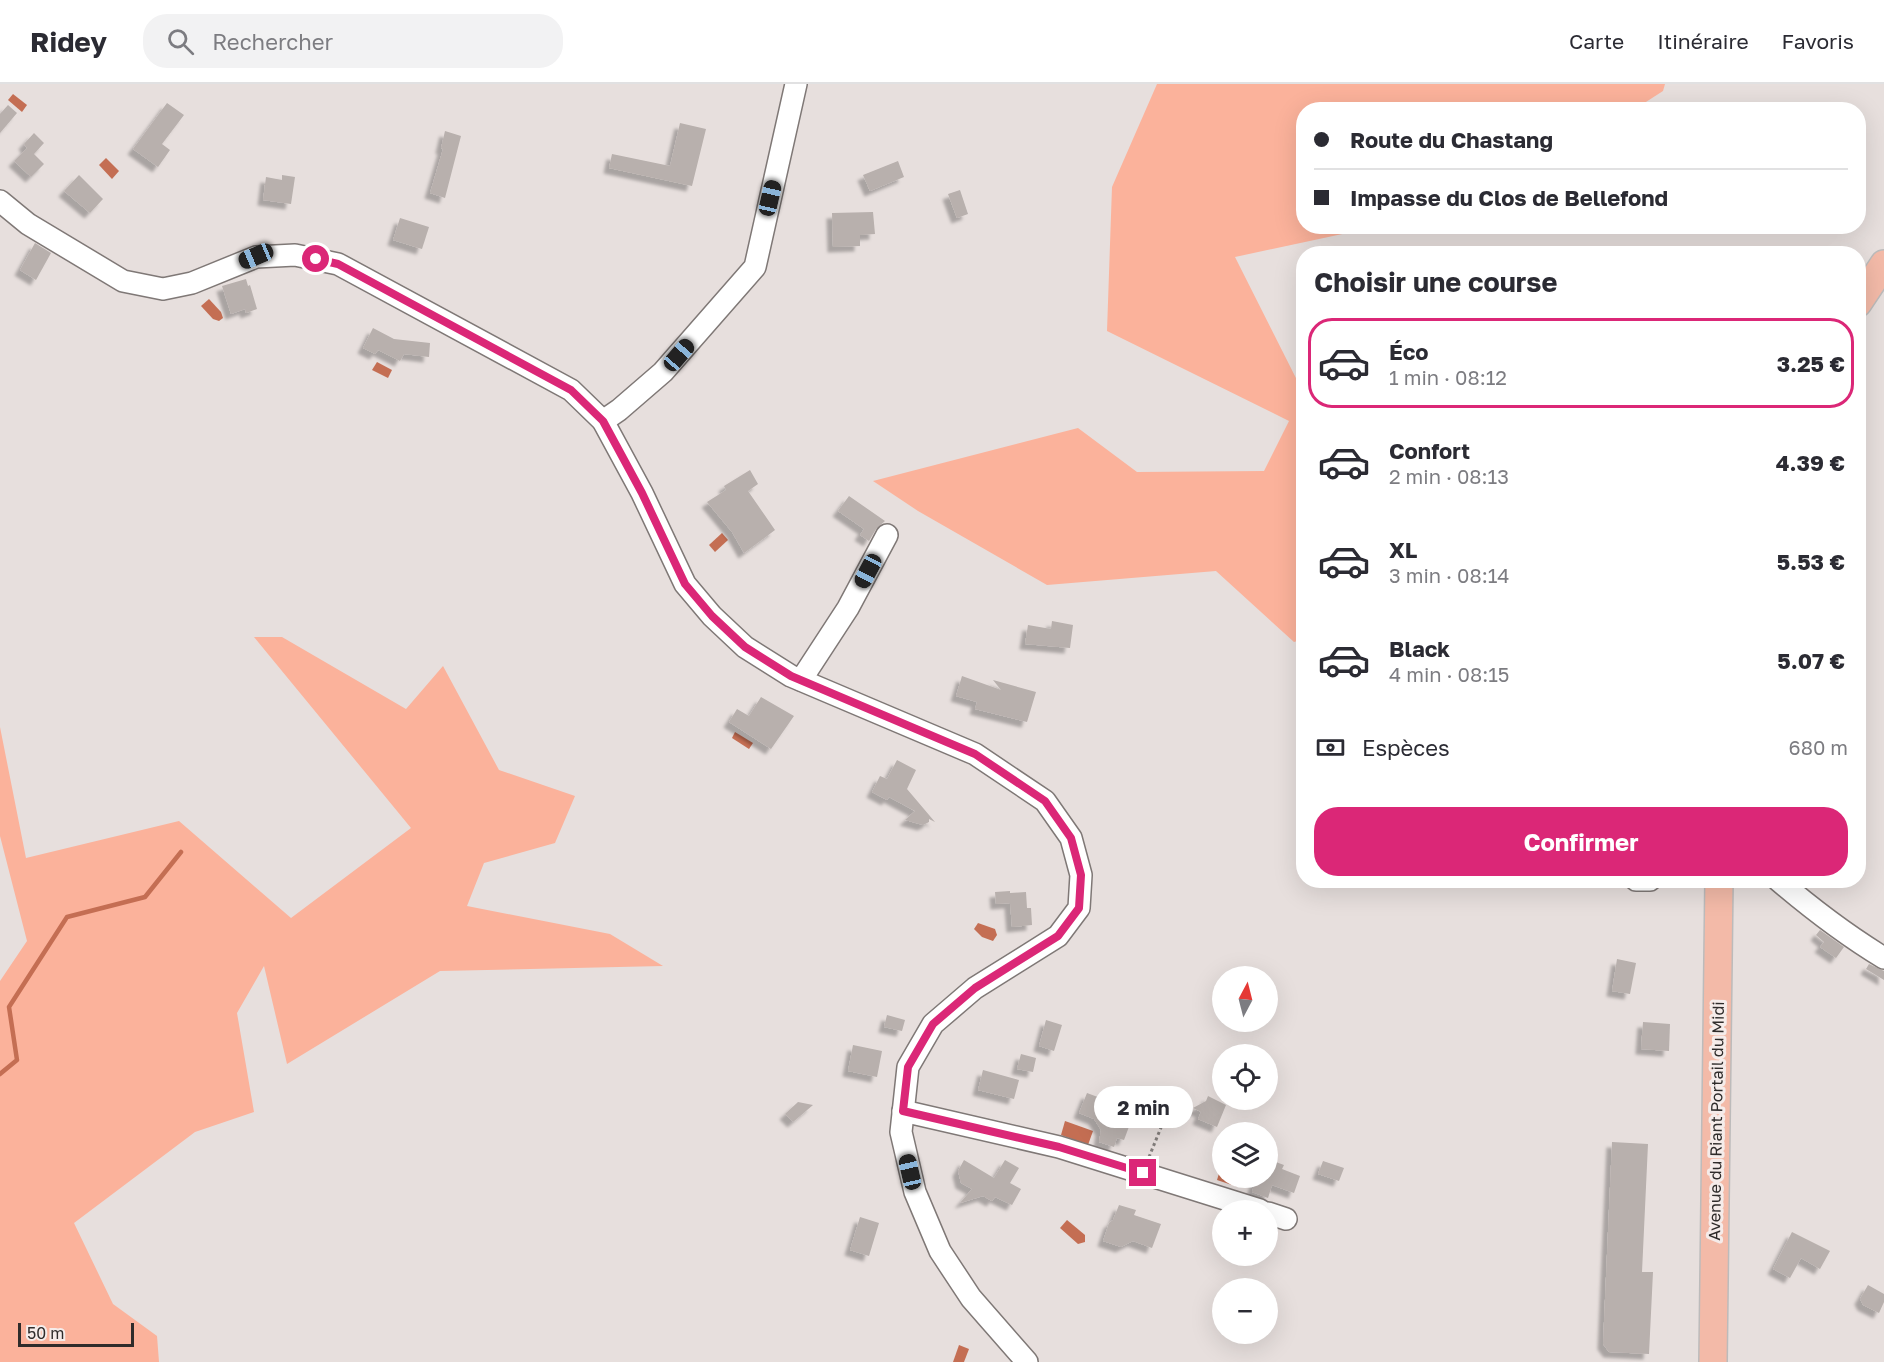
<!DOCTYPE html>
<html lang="fr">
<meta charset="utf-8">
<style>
:root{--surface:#fff;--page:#f2f2f3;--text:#2b2b33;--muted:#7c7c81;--line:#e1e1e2;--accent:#db2777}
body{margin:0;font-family:"Golos Text",sans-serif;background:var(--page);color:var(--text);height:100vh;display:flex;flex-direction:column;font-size:22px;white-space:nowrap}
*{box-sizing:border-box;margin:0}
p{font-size:20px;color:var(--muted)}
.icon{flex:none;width:33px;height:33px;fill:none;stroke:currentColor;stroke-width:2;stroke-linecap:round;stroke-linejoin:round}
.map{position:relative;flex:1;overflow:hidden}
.sheet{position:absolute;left:1296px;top:162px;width:570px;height:642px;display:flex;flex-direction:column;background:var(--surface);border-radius:24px;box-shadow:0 6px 24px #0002}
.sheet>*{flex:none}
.banner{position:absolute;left:1296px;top:18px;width:570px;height:132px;border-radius:24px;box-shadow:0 6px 24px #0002;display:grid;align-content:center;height:132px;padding:0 18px;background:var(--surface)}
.needle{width:39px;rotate:7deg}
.controls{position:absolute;left:1212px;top:882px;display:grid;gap:12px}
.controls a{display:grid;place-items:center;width:66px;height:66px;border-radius:50%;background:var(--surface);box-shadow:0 6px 24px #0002;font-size:30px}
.scale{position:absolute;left:18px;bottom:15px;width:116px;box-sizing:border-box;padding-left:6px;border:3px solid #2f2c2b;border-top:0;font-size:16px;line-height:21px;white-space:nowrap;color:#2f2c2b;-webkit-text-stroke:4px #f5ecea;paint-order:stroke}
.end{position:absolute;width:27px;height:27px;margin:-14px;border:8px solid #db2777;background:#fff;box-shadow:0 0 0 3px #fff}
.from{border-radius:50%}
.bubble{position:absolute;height:42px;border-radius:21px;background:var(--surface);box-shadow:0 6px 24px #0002;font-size:20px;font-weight:700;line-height:42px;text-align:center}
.car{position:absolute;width:18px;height:36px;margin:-18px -9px;border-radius:8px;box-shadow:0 0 4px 2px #0007;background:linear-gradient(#222 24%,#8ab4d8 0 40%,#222 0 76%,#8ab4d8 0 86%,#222 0)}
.banner b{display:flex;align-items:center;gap:21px;height:57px;font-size:22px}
.banner b+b{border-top:2px solid var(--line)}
.banner i{width:15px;height:15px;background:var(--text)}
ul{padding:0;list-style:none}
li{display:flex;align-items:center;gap:18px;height:90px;margin:0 12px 9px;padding:0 6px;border:3px solid transparent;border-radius:24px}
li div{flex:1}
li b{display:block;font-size:22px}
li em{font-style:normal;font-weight:700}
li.selected{border-color:var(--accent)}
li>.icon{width:54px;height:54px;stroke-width:1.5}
h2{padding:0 18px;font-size:27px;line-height:72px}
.pay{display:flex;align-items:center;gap:15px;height:66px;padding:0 18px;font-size:22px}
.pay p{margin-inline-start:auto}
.cta{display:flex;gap:12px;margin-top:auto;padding:12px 18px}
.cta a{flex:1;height:69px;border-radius:24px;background:var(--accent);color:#fff;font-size:24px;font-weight:700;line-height:69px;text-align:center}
header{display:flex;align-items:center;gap:36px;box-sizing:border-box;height:84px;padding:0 30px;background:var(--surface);border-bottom:2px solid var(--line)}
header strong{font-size:28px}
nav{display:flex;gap:33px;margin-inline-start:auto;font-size:21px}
.search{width:420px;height:54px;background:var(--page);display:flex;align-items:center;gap:15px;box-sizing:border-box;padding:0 21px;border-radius:24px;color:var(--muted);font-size:22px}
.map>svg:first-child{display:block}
.green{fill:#fbb29b}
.water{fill:#c46e53}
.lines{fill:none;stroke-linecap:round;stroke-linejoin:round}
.stream{stroke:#c46e53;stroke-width:4.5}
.building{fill:#b8b0ad;filter:url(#shadow)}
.minor-casing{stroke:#7f7876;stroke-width:24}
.major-casing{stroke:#bcbbbb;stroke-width:30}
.path{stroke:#837e7c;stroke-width:3;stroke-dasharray:3 3;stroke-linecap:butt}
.minor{stroke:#fff;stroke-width:21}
.major{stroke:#f3baa8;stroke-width:27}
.route{stroke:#db2777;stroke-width:8}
.labels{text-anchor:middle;stroke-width:6;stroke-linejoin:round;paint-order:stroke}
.street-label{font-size:16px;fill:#2f2c2b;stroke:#f5ecea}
</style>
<header>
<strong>Ridey</strong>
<div class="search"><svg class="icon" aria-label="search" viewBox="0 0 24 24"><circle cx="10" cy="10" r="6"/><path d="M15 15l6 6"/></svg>Rechercher</div>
<nav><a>Carte</a><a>Itinéraire</a><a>Favoris</a></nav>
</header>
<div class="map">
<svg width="1884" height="1278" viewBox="0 0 1884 1278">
<defs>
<filter id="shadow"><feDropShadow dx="-5.5" dy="5.5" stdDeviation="1.5" flood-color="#0004"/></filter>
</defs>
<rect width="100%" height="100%" fill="#e7dfdd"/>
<g class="green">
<path d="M1157,0H1665L1663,7L1635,25L1304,26V142L1375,143L1235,173L1303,308L1304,555L1294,558L1216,487L1047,501L918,427L873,397L1078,344L1137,388L1264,387L1289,337L1107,247L1112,103Z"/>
<path d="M254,553H282L406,625L443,582L499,686L575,712L555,759L484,779L467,822L610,850L663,882L440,887L287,980L264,882L237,929L254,1028L195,1048L74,1139L113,1220L157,1252L159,1278H0V897L27,857L0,752V643L26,774L179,737L291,834L411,744Z"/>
</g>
<g class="water">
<path d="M13,10L27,21L22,28L8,16Z"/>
<path d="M106,74L119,87L112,95L99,81Z"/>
<path d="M209,215L221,228L223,234L219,237L213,235L201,222Z"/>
<path d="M377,278L392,286L388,294L372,286Z"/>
<path d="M722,449L728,456L715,468L709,461Z"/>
<path d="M735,648L753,659L749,665L732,654Z"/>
<path d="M978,839L995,845L997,851L993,857L982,853L974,845Z"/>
<path d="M1065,1037L1093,1047L1088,1061L1061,1051Z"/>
<path d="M1220,1086H1222V1094H1241L1238,1103L1217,1096Z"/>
<path d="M1067,1136L1085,1151V1158L1078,1160L1060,1144Z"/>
<path d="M959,1261L969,1265L964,1278H953Z"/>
</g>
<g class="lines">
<path class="stream" d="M0,990L17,976L9,923L67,833L145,813L181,768"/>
</g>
<g class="building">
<path d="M167,19L184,31L162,60L170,66L158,83L133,65Z"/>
<path d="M8,21L17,29L0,49V30Z"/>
<path d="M680,39L706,45L692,102L609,84L612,70L670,82Z"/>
<path d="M445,47L461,52L445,114L430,109L443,65L441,64Z"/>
<path d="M34,49L44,59L34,70L44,80L31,93L14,77L27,64L24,60Z"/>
<path d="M898,77L904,93L870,107L863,91Z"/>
<path d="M79,91L103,115L90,129L64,107Z"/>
<path d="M282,91L295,93L291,120L263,116L266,93L282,96Z"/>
<path d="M960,106L968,130L957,134L948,110Z"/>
<path d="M873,128L875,150L860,151V162L833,163L832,129Z"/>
<path d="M400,134L429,143L422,165L393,156Z"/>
<path d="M35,159L51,169L36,196L20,186Z"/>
<path d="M246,195L248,202L250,201L257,225L246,229L245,225L231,230L222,202Z"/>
<path d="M373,244L394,255L430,259L429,273L404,270L400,277L378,266L375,270L363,264Z"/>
<path d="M750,386L758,400L748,407L775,446L744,469L732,448L707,418L726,406L724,402Z"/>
<path d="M849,412L885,437L876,445L869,457L860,451L864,445L838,427Z"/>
<path d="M1052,537L1073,541L1070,564L1025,560L1028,541L1051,545Z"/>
<path d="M962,592L1001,606L993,596L1036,608L1027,638L975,625L977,618L956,612Z"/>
<path d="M761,613L794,632L771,665L729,638L737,625L749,632Z"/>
<path d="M897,676L916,686L907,705L935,738L929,735V738L923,741L905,736L915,727L889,713L887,716L872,708L880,692L887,695Z"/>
<path d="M1010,807V809L1026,808L1027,824H1031L1032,841L1012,843L1010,819L996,820L995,808Z"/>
<path d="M1820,846L1844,863L1836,874L1820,863L1824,858L1816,851Z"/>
<path d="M1617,875L1636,879L1630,910L1612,907Z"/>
<path d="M1869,880L1884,887V896L1866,885Z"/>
<path d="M887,931L905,936L902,947L884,943Z"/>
<path d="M1046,936L1062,941L1054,967L1039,962Z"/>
<path d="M1643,938L1670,940L1669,967L1641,965Z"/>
<path d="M853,961L882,967L877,993L848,987Z"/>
<path d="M1021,970L1036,974L1033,988L1017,985Z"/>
<path d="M983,986L1019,996L1014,1015L978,1006Z"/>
<path d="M1087,1009L1130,1025L1125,1039L1130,1040L1124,1056L1117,1054L1114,1063L1099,1058L1101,1046L1094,1035L1079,1029Z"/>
<path d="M1208,1012L1226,1021L1217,1043L1198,1035L1201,1028L1193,1024L1206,1017Z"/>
<path d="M798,1018L813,1021L793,1038L785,1030Z"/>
<path d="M1612,1058L1648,1060L1642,1188H1653L1649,1270L1609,1268L1603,1260Z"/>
<path d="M1268,1075L1284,1081L1282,1085L1300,1092L1294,1109L1272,1101L1268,1114L1252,1108L1256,1094H1268Z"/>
<path d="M964,1076L994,1094L1005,1076L1019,1084L1010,1099L1021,1105L1012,1121L995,1113L992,1117L983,1112L960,1119L972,1105L961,1099L958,1087Z"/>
<path d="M1323,1077L1344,1084L1339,1097L1318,1090Z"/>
<path d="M1119,1121L1136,1126L1134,1131L1161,1140L1152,1164L1133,1157L1121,1163L1103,1157L1109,1139L1113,1136Z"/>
<path d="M860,1133L879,1139L869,1172L850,1166Z"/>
<path d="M1792,1148L1830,1167L1820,1185L1801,1174L1790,1194L1773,1185Z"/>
<path d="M1868,1201L1884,1210V1218L1879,1229L1863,1221L1860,1215Z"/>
</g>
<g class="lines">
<g class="minor-casing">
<g id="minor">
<path d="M0,117L28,140L123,197L163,205L192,199L256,173L295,171L338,180L571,306L603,337L642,409L685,500L712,532L745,563L791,592L975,670L1045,717L1071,754L1081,791L1079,824L1058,852L975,904L933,940L908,983L901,1048L915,1108L940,1167L971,1214L1027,1278"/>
<path d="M603,337L619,326L663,288L755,183L796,0"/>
<path d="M801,596L848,524L887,451"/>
<path d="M1636,796H1650"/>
<path d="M1778,796C1812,825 1846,851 1884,874"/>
<path d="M903,1027L1059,1063L1260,1126"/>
<path d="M1268,1129L1286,1135"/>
</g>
</g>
<g class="major-casing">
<g id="major">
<path d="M1858,219L1884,180"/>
<path d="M1713,1278L1719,796"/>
</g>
</g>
<path class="path" d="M1149,1073L1171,1019"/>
<use href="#minor" class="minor"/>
<use href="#major" class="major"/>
</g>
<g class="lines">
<path class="route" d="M316,175L338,180L571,306L603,337L642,409L685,500L712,532L745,563L791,592L975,670L1045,717L1071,754L1081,791L1079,824L1058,852L975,904L933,940L908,983L903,1027L1059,1063L1143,1089"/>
</g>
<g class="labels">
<g class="street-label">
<text transform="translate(1716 1037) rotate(-89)" y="6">Avenue du Riant Portail du Midi</text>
</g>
</g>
</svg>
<div class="controls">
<a><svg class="needle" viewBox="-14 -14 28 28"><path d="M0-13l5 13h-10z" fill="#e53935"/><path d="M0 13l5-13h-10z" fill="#7c7c81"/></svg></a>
<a><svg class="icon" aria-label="locate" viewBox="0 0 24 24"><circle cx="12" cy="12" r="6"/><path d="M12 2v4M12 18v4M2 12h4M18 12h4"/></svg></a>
<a><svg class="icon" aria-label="layers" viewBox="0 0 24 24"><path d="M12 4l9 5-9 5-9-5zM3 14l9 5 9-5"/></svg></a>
<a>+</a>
<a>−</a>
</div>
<div class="scale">50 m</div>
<i class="end from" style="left:316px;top:175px"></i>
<i class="end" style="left:1143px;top:1089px"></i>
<div class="bubble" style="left:1094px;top:1002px;width:99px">2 min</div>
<i class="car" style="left:770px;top:114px;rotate:13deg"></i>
<i class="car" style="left:256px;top:172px;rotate:247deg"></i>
<i class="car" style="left:679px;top:271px;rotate:41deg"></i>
<i class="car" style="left:868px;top:487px;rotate:208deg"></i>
<i class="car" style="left:910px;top:1088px;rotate:347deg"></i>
<div class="banner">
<b><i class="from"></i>Route du Chastang</b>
<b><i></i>Impasse du Clos de Bellefond</b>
</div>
<section class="sheet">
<h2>Choisir une course</h2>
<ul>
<li class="selected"><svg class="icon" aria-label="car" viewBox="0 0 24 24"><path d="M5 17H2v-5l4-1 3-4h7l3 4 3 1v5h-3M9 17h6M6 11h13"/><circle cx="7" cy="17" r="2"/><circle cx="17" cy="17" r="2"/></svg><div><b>Éco</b><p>1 min · 08:12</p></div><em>3.25 €</em></li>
<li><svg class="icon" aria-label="car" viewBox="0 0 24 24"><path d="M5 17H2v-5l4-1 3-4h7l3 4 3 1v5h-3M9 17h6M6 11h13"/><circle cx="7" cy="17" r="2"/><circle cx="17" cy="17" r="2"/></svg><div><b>Confort</b><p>2 min · 08:13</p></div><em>4.39 €</em></li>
<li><svg class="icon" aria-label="car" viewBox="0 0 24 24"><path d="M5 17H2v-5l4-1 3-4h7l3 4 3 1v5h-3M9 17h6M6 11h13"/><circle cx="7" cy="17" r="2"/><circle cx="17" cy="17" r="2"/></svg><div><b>XL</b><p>3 min · 08:14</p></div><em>5.53 €</em></li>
<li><svg class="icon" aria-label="car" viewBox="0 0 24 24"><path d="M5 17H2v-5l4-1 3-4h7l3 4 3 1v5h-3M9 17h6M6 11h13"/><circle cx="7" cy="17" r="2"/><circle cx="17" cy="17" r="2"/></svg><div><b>Black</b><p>4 min · 08:15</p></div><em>5.07 €</em></li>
</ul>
<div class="pay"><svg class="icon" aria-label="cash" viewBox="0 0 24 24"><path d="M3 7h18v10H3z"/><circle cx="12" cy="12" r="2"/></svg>Espèces<p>680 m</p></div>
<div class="cta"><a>Confirmer</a></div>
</section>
</div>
